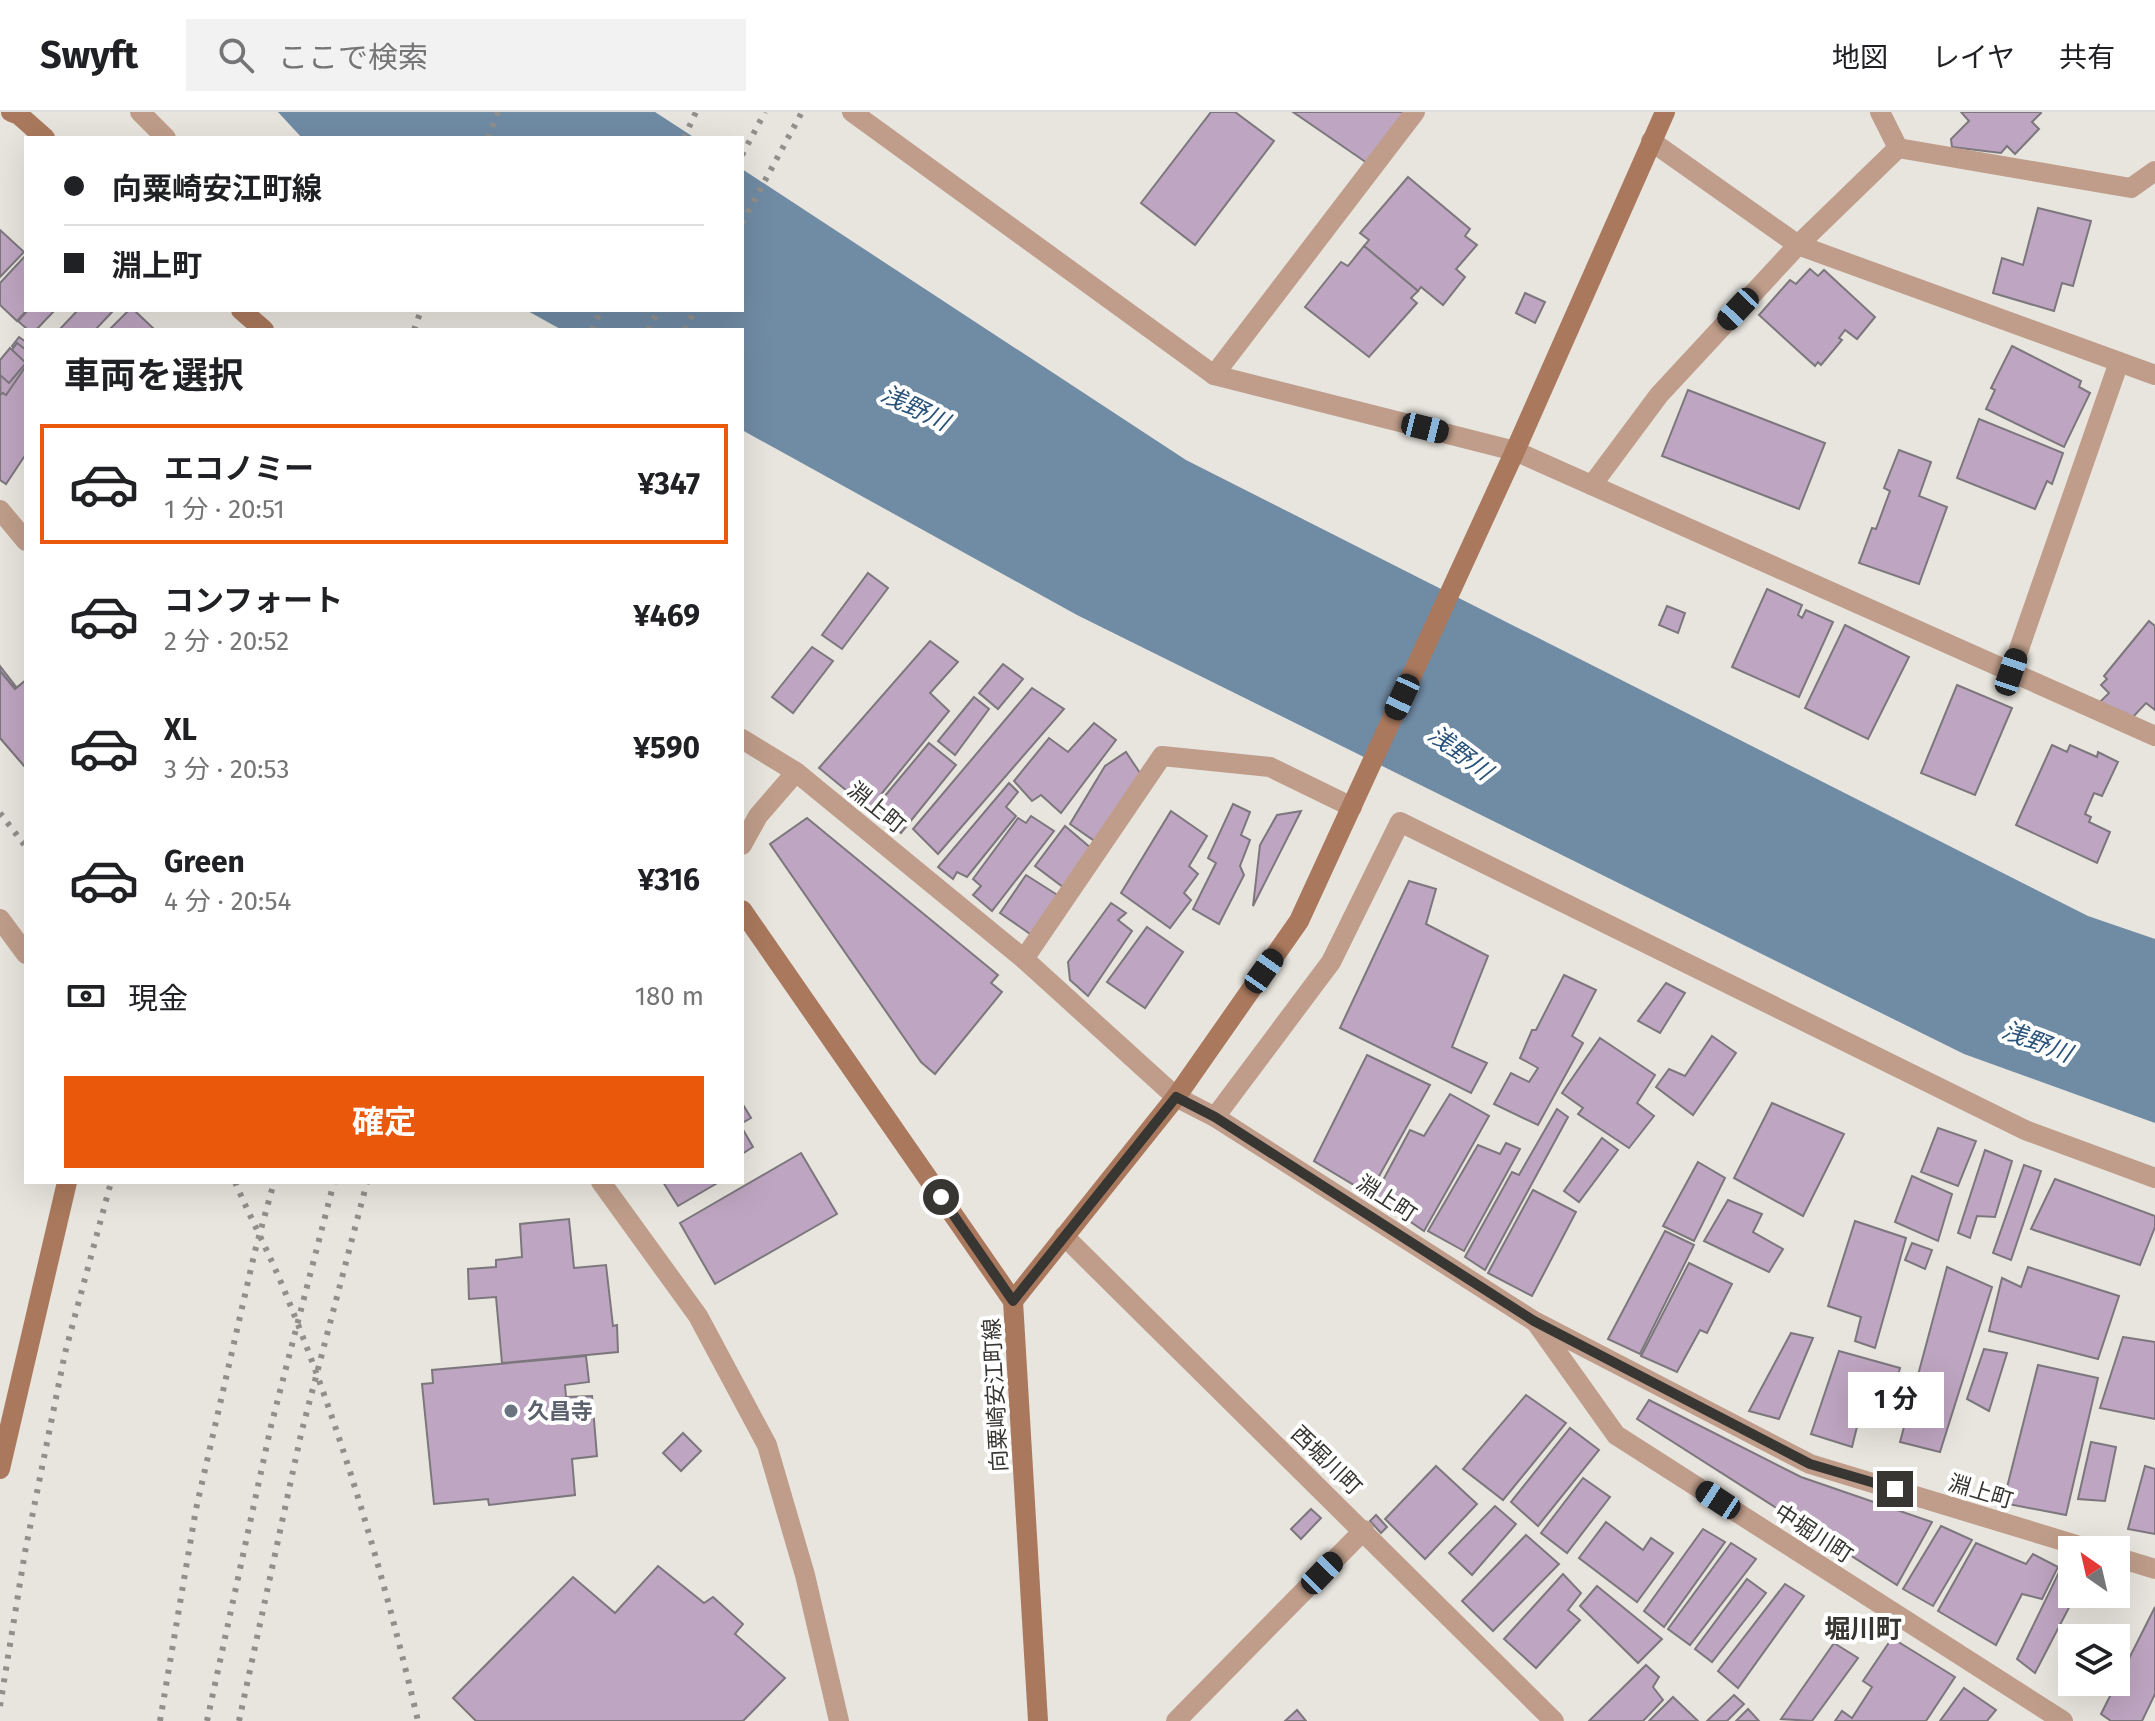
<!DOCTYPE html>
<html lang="ja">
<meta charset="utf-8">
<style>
:root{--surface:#fff;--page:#f2f2f2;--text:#202124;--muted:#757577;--line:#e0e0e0;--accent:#ea580c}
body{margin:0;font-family:"Fira Sans","Noto Sans JP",sans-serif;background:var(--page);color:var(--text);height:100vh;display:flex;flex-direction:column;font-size:30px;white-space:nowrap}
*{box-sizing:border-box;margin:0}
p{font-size:26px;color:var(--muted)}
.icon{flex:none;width:44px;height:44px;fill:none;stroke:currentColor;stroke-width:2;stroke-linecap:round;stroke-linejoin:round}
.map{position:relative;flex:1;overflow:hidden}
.panel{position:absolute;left:24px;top:216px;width:720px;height:856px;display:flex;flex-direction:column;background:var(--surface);border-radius:0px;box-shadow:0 8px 32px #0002}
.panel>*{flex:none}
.hud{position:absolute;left:24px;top:24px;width:720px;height:176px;border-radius:0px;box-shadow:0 8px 32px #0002;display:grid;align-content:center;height:176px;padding:0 40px;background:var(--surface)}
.needle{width:52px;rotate:326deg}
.controls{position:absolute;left:2058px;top:1424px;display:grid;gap:16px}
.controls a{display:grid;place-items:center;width:72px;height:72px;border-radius:0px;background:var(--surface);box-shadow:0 8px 32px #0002;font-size:40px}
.end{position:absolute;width:36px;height:36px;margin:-18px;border:10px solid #373633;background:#fff;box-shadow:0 0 0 4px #fff}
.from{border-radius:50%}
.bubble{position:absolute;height:56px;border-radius:0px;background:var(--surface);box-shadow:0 8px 32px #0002;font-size:26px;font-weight:700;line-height:56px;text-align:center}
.car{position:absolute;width:24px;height:48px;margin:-24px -12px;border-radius:10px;box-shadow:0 0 6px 2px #0007;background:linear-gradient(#222 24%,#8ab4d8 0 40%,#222 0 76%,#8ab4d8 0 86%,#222 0)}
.hud b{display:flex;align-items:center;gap:28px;height:76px;font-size:30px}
.hud b+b{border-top:2px solid var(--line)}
.hud i{width:20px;height:20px;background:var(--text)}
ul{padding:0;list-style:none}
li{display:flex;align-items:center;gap:24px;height:120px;margin:0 16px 12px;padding:0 24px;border:4px solid transparent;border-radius:0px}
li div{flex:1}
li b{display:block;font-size:30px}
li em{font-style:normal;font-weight:700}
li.on{border-color:var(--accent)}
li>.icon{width:72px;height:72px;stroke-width:1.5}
h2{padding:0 40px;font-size:36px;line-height:96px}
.pay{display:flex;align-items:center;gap:20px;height:88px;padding:0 40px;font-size:30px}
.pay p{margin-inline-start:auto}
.primary-button{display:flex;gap:16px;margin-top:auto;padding:16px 40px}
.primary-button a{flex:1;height:92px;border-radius:0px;background:var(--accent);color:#fff;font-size:32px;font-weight:700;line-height:92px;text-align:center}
header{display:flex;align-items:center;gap:48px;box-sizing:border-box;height:112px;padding:0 40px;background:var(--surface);border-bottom:2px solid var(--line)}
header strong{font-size:38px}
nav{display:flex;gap:44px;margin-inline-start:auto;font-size:28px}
.search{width:560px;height:72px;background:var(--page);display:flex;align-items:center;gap:20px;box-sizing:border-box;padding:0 28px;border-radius:0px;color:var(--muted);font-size:30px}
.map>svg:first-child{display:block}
.water{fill:#708ba4}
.building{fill:#bea5c1;stroke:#7c777d;stroke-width:2}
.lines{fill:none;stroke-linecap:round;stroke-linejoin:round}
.lane{stroke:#bf9d8a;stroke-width:20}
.street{stroke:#bf9d8a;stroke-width:20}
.secondary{stroke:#aa795d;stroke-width:20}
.rail{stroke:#918f8a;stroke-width:6;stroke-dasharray:4 8;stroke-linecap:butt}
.route{stroke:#373633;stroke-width:10}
.worship-dot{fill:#6b7280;stroke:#fff;stroke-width:3}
.labels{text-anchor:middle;stroke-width:8;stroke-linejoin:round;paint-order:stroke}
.street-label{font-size:22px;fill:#373633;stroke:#fff}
.worship-label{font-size:22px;font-weight:bold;fill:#5b616d;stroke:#fff;text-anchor:start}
.water-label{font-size:24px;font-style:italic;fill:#295379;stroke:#fff}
.quarter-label{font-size:26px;font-weight:bold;fill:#373633;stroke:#fff}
</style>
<header>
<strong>Swyft</strong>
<div class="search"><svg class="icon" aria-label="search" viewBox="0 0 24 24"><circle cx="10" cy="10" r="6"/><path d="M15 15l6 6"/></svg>ここで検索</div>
<nav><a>地図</a><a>レイヤ</a><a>共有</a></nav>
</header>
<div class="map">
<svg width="2155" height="1609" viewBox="0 0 2155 1609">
<rect width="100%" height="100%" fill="#e8e5de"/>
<g class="water">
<path d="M278,0H655L695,26H302Z"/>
<path d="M742,57L1186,348L2088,804L2155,827V1011L1964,942L1077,503L742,318V218H562L526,198H742Z"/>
</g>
<g class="building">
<path d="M1211,0H1235L1274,29L1195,133L1141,91Z"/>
<path d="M1293,0H1405L1367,51Z"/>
<path d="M1961,0H2040L2041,1L2032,10L2039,17L2015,42L2007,34L2001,41L1952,35L1951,27L1969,9Z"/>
<path d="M1408,65L1470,117L1465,124L1477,133L1456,157L1465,165L1443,193L1421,175L1418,179L1364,134L1369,128L1360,121Z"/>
<path d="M2038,96L2091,109L2073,174L2062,171L2054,199L1993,181L2002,146L2023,153Z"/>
<path d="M0,118L24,140L0,165Z"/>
<path d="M1364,134L1418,179L1411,186L1417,191L1369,245L1305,195L1341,150L1348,154Z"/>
<path d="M26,143L27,198L17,209L0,193V171Z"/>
<path d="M1810,157L1818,164L1824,158L1875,205L1857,227L1845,218L1839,226L1842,228L1821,253L1818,250L1815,254L1759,203L1790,168L1796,172Z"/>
<path d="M1525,181L1545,190L1535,211L1516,201Z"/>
<path d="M28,198H55L36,218H28L18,209Z"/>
<path d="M78,198H114L95,218H59Z"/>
<path d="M129,198H134L155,218H109Z"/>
<path d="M19,225L26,230V246L12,234Z"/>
<path d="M17,231L26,238V336L2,367L0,254Z"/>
<path d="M2012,234L2081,269L2079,275L2090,281L2064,335L1986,297L1995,278L1991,276Z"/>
<path d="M10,236L26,251L9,271L0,263V248Z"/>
<path d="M26,254V342L6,372L0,368V283L3,281L6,283Z"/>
<path d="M1688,278L1825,331L1799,397L1662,344Z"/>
<path d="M1979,307L2063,341L2052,372L2047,369L2035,397L1957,366Z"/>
<path d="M1899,338L1931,350L1919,384L1947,395L1919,472L1859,451L1872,416L1876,417L1890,379L1884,376Z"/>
<path d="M868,461L888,476L842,537L822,523Z"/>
<path d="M1767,477L1802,493L1798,503L1802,506L1806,498L1833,510L1799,585L1732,555Z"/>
<path d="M1667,494L1685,501L1678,521L1659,513Z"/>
<path d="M2149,509L2155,514V598L2146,591L2131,607L2100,590L2109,581L2101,573L2107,567L2104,564Z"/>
<path d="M1845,513L1909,545L1868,627L1805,596Z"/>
<path d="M930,529L958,550L930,581L949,599L869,697L819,656Z"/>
<path d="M812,535L833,549L793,601L772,585Z"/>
<path d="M1003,552L1023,567L998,597L979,581Z"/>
<path d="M0,554L24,585L26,583V648L0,614Z"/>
<path d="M0,559L15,577L26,568V656L0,626Z"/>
<path d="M0,559L15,577L26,568V656L0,626Z"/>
<path d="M1957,573L2012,596L1975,683L1921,661Z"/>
<path d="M1032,576L1064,597L938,742L913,717Z"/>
<path d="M974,585L989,597L955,643L938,629Z"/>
<path d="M1094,611L1116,628L1061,701L1041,683L1032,689L1014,669L1049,626L1068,640Z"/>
<path d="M929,631L956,653L901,721L874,697Z"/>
<path d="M2052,633L2067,640L2070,633L2097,645L2098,640L2118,650L2102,684L2094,681L2085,702L2091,705L2089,710L2110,720L2097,751L2016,713Z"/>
<path d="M1126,640L1142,664L1096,730L1070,712L1105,654Z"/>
<path d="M1009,671L1018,680L1006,695L1016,704L967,765L957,760L953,767L938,755Z"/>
<path d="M1233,692L1250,700L1241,723L1250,728L1240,754L1244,763L1219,812L1193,797L1216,751L1208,746Z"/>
<path d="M1171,699L1207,724L1189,754L1198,762L1184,781L1191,788L1170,816L1121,781Z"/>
<path d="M1301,699L1253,794L1260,733L1277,703Z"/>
<path d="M1031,704L1054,719L992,799L973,783L981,774L973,767L1018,706L1026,711Z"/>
<path d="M807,706L998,863L991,871L1002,880L935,962L921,950L770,732Z"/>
<path d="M1065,714L1092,737L1063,775L1035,754Z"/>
<path d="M1026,763L1059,784L1033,824L1000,801Z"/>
<path d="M1409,769L1436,777L1426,812L1488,844L1452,935L1487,951L1471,981L1340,916Z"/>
<path d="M1111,791L1126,801L1118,808L1132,819L1088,884L1070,868L1068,850Z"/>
<path d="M1147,815L1183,840L1145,896L1107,870Z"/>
<path d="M1564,863L1596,878L1572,924L1583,931L1538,1013L1494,992L1511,961L1529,970L1538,956L1520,946L1532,918H1536Z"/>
<path d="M1666,871L1685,881L1660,921L1638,909Z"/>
<path d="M1712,924L1736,941L1693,1003L1656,975L1669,957L1685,964Z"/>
<path d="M1600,926L1655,963L1637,991L1654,1004L1629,1036L1578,1002L1583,996L1562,981Z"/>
<path d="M1367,943L1430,973L1369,1082L1314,1049Z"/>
<path d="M1450,982L1489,1004L1424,1119L1374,1085L1410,1018L1424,1024Z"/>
<path d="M742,991L751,1006L742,1011Z"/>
<path d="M1772,991L1844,1022L1803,1104L1734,1066Z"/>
<path d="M1557,997L1568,1005L1485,1158L1465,1145L1512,1060L1519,1063Z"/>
<path d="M742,1016L753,1035L742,1042Z"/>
<path d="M1938,1016L1976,1029L1958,1074L1921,1060Z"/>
<path d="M1602,1026L1618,1038L1579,1090L1564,1079Z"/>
<path d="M1506,1031L1520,1037L1464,1139L1428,1119L1478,1033L1500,1042Z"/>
<path d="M1985,1038L2012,1049L1995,1105L1977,1104L1970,1126L1958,1121Z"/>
<path d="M801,1041L837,1102L715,1172L680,1111Z"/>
<path d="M1698,1050L1725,1066L1694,1129L1663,1114Z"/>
<path d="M2024,1053L2041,1059L2011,1148L1993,1141Z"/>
<path d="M1912,1064L1952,1082L1938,1129L1895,1110Z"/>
<path d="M2055,1067L2155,1104V1115L2140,1153L2031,1117Z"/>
<path d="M663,1070H719L678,1094Z"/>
<path d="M1533,1078L1576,1100L1532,1184L1488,1161Z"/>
<path d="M1728,1088L1762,1102L1753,1120L1783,1137L1769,1160L1704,1129Z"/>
<path d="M569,1107L574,1156L606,1153L613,1214L617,1213L618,1240L502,1251L496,1185L469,1187L468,1157L496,1155V1148L522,1145L520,1112Z"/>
<path d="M1855,1109L1906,1126L1875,1236L1855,1229L1861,1205L1828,1194Z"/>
<path d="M1665,1119L1694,1133L1640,1242L1608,1227Z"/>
<path d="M1912,1131L1932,1138L1925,1157L1905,1148Z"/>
<path d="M1689,1151L1732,1172L1707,1221L1700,1218L1677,1260L1641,1244Z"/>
<path d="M1947,1155L1992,1175L1940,1340L1900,1330Z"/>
<path d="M2028,1155L2119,1184L2098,1247L1989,1219L2002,1166L2021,1175Z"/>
<path d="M1791,1221L1813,1226L1779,1307L1749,1299Z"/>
<path d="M2123,1225L2155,1230V1307L2100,1296Z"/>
<path d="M1984,1237L2007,1241L1989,1299L1967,1287Z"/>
<path d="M1839,1239L1900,1256L1888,1302L1862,1295L1852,1335L1811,1322Z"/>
<path d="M586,1244L589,1270L565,1273L566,1285L592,1284L597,1344L572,1347L575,1383L489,1393L488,1387L434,1392L422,1272L433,1271L432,1258Z"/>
<path d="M2038,1253L2098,1266L2066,1403L2003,1391Z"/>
<path d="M1526,1283L1566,1311L1503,1388L1463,1357Z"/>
<path d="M1649,1288L1801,1365L1932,1410L1897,1473L1637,1307Z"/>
<path d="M1570,1316L1599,1338L1538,1414L1511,1390Z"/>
<path d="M683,1321L701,1339L681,1359L663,1341Z"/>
<path d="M2091,1330L2116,1335L2105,1389L2078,1387Z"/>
<path d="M1436,1354L1477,1392L1425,1447L1385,1407Z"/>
<path d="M2145,1354L2155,1357V1422L2128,1417Z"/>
<path d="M1583,1366L1610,1385L1567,1441L1541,1421Z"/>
<path d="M1495,1394L1516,1412L1472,1463L1449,1441Z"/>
<path d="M1311,1397L1321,1406L1301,1427L1291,1417Z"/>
<path d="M1376,1403L1387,1415L1381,1421L1370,1409Z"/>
<path d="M1606,1410L1643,1438L1651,1426L1673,1441L1637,1490L1579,1446Z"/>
<path d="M1941,1414L1972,1428L1933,1494L1903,1477Z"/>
<path d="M1703,1417L1725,1430L1664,1515L1644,1499Z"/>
<path d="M1526,1423L1559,1452L1493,1519L1462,1489Z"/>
<path d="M1731,1431L1756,1447L1690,1533L1668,1517Z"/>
<path d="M1976,1431L2026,1452L2033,1442L2058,1455L2042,1487L2022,1482L1996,1533L1938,1499Z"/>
<path d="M658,1454L704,1491L713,1485L743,1512L735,1522L785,1566L743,1609H476L453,1586L573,1465L615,1501Z"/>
<path d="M2062,1454L2072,1458V1482H2076L2035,1561L2017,1547Z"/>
<path d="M1563,1462L1581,1481L1568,1498L1580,1508L1536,1556L1504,1527Z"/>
<path d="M1747,1467L1766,1481L1712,1550L1695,1537Z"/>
<path d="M1785,1472L1804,1484L1738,1576L1718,1559Z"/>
<path d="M1597,1474L1662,1527L1638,1551L1580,1494Z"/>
<path d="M2155,1495V1582L2142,1609H2111L2101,1602Z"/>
<path d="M1892,1526L1955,1565L1926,1609H1835L1842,1599L1852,1606L1872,1575L1863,1569Z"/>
<path d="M1834,1531L1858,1546L1812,1609L1781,1607Z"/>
<path d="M1646,1553L1659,1565L1653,1575L1663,1588L1643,1609H1589Z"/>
<path d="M1964,1576L1996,1598L1987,1609H1940Z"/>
<path d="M1734,1583L1744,1592L1727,1609H1707Z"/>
<path d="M1673,1585L1698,1609H1649Z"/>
<path d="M1748,1597L1759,1609H1736Z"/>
<path d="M1297,1598L1306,1609H1285Z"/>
</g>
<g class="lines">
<g class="lane">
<path d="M2011,560L2119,250"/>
<path d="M1215,1005L1331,850L1400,710L2025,1018L2155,1066"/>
<path d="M1176,1609L1364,1418"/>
</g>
<g class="street">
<path d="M140,0L166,26"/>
<path d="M852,0L1214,263L1515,339L2155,624"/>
<path d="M1880,0L1898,36"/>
<path d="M1651,29L1798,133L2155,263"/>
<path d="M1214,263L1415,0"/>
<path d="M1592,373L1659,283L1798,133L1898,36L2131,76L2155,59"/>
<path d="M0,398L26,429"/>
<path d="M742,627L796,660L1024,847L1176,985L1215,1005L1534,1209L1810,1352L2093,1438"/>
<path d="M742,733L758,704L796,660"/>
<path d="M0,807L26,842"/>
<path d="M1024,847L1162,644L1270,655L1352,695"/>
<path d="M601,1070L698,1204L767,1333L805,1463L839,1609"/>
<path d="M1064,1124L1554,1609"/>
<path d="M1537,1212L1616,1323L2063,1609"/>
<path d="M2116,1445L2155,1457"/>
</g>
<g class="secondary">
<path d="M11,0L19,3L45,26"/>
<path d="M241,198L264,218"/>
<path d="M742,798L1013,1189L1038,1609"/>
<path d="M1013,1189L1176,985L1299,809L1515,339L1665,0"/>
<path d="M0,1357L67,1070"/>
</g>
<g class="rail">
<path d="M488,26L498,0"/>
<path d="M684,26L696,0"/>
<path d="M742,43L765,0"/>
<path d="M742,111L802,0"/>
<path d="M414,218L421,198"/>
<path d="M592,218L601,198"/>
<path d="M648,218L659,198"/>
<path d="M685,218L695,198"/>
<path d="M0,701L26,735"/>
<path d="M235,1070C251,1107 270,1143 285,1180C342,1319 384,1464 418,1609"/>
<path d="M0,1594L25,1440L65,1241L111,1070"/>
<path d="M160,1609L196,1397L255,1139L274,1070"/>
<path d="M207,1609L271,1314L334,1070"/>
<path d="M239,1609L301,1322L367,1070"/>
</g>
</g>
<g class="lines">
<path class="route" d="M941,1085L1013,1189L1176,985L1215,1005L1534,1209L1810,1352L1895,1377"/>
</g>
<circle class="worship-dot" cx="511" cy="1299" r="8"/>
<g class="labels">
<g class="street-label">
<text transform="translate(877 695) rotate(39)" y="8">淵上町</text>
<text transform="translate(1387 1086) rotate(33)" y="8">淵上町</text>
<text transform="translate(995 1283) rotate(-93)" y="8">向粟崎安江町線</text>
<text transform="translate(1327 1348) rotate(44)" y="8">西堀川町</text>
<text transform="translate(1981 1379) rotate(17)" y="8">淵上町</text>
<text transform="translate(1814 1421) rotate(33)" y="8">中堀川町</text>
</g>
<g class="worship-label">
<text x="527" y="1307">久昌寺</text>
</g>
<g class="water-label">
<text transform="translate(915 296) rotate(26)" y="8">浅野川</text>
<text transform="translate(1460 641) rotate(37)" y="8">浅野川</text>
<text transform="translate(2037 930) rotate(21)" y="8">浅野川</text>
</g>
<g class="quarter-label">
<text x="1863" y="1526">堀川町</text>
</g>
</g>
</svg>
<div class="controls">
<a><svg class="needle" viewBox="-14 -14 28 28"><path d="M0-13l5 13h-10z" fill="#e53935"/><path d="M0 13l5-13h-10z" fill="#757577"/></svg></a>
<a><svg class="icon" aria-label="layers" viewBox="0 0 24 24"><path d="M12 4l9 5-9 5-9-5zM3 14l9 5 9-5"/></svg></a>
</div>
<i class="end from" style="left:941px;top:1085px"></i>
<i class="end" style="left:1895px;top:1377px"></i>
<div class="bubble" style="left:1848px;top:1260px;width:96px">1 分</div>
<i class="car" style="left:1738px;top:197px;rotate:223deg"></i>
<i class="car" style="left:1425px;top:316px;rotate:104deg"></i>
<i class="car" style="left:2011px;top:560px;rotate:19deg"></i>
<i class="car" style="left:1402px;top:585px;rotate:205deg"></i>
<i class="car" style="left:1264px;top:859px;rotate:35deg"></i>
<i class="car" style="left:1718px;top:1388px;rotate:303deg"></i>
<i class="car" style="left:1322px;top:1461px;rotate:44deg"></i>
<div class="hud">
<b><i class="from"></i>向粟崎安江町線</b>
<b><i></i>淵上町</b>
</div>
<section class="panel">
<h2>車両を選択</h2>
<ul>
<li class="on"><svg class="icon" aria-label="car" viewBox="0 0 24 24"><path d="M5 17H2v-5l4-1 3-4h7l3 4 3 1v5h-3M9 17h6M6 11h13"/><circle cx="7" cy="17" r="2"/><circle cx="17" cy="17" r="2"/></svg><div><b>エコノミー</b><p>1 分 · 20:51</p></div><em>¥347</em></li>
<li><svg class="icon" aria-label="car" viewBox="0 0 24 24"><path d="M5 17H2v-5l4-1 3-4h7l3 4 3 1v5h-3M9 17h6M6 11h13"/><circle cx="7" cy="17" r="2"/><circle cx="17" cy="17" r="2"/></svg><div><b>コンフォート</b><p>2 分 · 20:52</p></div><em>¥469</em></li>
<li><svg class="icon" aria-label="car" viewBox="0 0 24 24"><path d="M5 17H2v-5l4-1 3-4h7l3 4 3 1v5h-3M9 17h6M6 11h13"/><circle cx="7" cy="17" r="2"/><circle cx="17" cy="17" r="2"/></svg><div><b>XL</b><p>3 分 · 20:53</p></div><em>¥590</em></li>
<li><svg class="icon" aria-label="car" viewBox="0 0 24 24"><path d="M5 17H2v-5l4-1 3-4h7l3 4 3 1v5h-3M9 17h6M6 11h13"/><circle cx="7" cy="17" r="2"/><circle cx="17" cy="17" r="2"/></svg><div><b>Green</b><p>4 分 · 20:54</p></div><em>¥316</em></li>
</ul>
<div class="pay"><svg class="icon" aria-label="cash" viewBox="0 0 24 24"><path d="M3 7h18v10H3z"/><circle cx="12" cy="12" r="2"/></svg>現金<p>180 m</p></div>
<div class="primary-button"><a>確定</a></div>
</section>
</div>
